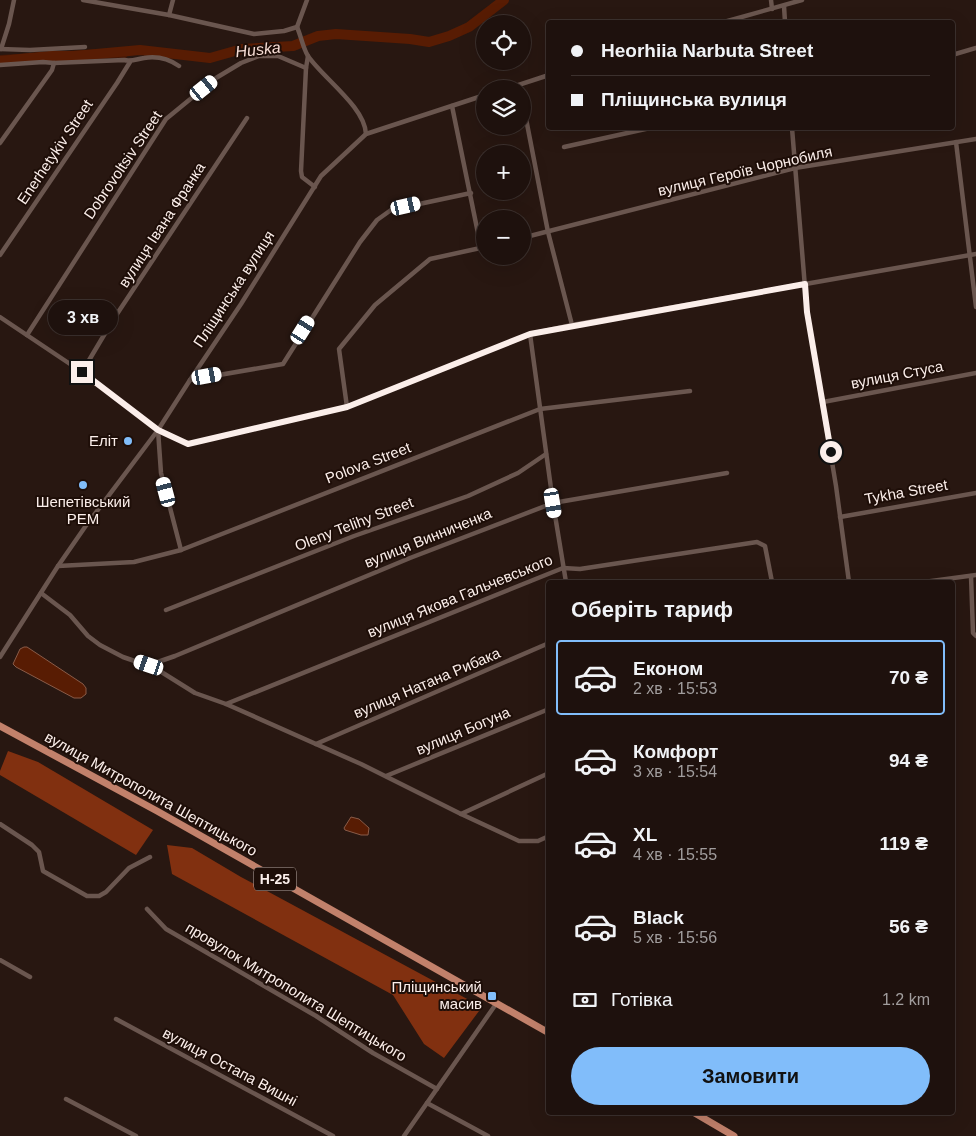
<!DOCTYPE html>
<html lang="uk">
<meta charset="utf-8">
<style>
:root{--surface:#1e110d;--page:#261a16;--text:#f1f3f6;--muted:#a19d9d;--line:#3c312e;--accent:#81bdfa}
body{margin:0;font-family:Arial,sans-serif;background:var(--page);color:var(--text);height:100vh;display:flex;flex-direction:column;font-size:19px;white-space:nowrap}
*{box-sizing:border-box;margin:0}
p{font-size:16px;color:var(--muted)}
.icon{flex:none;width:28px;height:28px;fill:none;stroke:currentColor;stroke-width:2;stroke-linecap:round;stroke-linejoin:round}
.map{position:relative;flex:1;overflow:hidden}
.sheet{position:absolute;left:546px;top:580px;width:409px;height:535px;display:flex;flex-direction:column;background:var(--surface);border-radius:5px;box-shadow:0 5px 20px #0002,0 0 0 1px var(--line)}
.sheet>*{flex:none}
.top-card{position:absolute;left:546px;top:20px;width:409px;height:110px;border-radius:5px;box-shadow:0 5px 20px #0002,0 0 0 1px var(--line);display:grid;align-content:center;height:110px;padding:0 25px;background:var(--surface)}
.tools{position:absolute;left:476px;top:15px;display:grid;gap:10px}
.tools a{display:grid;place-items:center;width:55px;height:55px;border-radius:50%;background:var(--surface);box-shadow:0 5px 20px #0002,0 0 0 1px var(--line);font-size:25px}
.end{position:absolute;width:22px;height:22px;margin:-11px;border:6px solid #fbeeea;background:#111;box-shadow:0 0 0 2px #111}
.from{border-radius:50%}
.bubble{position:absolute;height:35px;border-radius:18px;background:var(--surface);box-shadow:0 5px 20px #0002,0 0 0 1px var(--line);font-size:16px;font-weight:600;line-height:35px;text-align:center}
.car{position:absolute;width:15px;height:30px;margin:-15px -8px;border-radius:6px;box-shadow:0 0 4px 1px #0007;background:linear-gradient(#fff 24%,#345 0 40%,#fff 0 76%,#345 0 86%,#fff 0)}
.top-card b{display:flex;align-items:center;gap:18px;height:48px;font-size:19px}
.top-card b+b{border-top:1px solid var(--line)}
.top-card i{width:12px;height:12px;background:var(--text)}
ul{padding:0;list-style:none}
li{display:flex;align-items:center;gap:15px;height:75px;margin:0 10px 8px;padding:0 15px;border:2px solid transparent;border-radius:5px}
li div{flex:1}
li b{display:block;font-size:19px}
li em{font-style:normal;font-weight:600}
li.selected{border-color:var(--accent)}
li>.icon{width:45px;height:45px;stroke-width:1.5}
h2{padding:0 25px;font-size:22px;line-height:60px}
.pay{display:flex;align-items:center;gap:12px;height:55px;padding:0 25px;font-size:19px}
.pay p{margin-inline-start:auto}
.button{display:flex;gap:10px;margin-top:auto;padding:10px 25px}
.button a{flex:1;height:58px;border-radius:30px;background:var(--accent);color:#111;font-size:20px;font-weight:600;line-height:58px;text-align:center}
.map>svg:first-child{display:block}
.green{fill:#431706}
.forest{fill:#813010}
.water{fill:#581c03;stroke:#895b48}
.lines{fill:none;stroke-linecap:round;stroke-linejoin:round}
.river{stroke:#581c03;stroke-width:10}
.minor{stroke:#6a564f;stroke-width:4.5}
.primary{stroke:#c2816b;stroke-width:7}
.route{stroke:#fbeeea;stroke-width:6}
.poi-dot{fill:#81bdfa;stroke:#1e0e08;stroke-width:2}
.labels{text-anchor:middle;stroke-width:4;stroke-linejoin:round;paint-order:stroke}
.shield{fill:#1e0e08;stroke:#b9aba6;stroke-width:1}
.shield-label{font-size:14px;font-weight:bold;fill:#fbeeea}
.street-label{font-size:15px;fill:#fbeeea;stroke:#1e0e08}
.poi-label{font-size:15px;fill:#fbeeea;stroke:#1e0e08;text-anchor:end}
.water-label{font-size:16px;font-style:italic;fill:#f6ddd5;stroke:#1e0e08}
</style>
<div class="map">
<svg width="976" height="1136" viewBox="0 0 976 1136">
<rect width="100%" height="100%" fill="#281711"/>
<path class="green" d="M135,47L126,58L51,61L35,60L0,65V55Z"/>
<g class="forest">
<path d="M8,751L38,762L153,830L136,855L0,775V771Z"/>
<path d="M167,845L192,848L241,877L482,1007L444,1058L424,1044L393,995L172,874Z"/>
</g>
<g class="water">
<path d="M24,647H27L83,684L86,688V694L81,698H74L16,667L13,664L20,649Z"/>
<path d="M351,817L359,819L369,828L368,835H361L345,830L344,828Z"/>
</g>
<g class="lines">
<path class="river" d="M0,61L50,56H74L140,50L210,58L242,49L293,46L318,36L336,34L410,39L429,42L449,36L469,27L504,0"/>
<g class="minor">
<path d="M83,0L169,15L254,34L284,31L297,27"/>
<path d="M771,0L772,9"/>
<path d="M784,6L785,22"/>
<path d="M169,15L173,0"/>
<path d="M724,22L802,0"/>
<path d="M297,27C301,36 303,48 308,56C323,78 365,107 366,134"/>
<path d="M297,27L307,0"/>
<path d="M0,49L30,50L85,47"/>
<path d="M1,49L9,24L14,0"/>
<path d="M952,55L976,48"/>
<path d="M308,56L306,68L301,171L302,177L315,187"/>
<path d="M0,65L43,62L54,63L124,60C131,62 137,59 144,58C156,56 169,59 179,66"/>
<path d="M506,89L549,75"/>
<path d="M522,98L548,232L572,325"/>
<path d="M452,106L481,248"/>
<path d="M792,128L807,312L836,486L849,582"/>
<path d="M956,142L976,307"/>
<path d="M0,143L52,70L54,63"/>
<path d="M564,147L650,128"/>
<path d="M522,238L795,168L976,139"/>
<path d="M0,255L117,83L130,62"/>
<path d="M0,317L82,372L158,430L188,444L347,407L530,334L572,325L976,254"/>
<path d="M530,334L553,503L566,582"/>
<path d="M27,335L166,119L216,78L241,63L259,56H278L306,68"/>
<path d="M82,372L113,320L247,118"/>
<path d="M190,380L283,364L360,242L377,220L391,210L471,193"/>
<path d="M823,402L976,373"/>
<path d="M347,407L339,349L375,305L430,259L485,247"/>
<path d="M158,430L161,473L181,550"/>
<path d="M840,517L976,493"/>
<path d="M58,566L134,562L181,550L540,409L690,391"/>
<path d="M971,576L973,633L976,636"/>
<path d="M924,582L976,575"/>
<path d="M41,593L70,615L88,636L100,645L123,657L155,668L195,693L226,704L361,764L461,814L519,841H538L549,836"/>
<path d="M166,610L354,536L468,496L518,473L546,454"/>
<path d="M0,657L58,566L85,527L158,430L190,380L241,304L321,176L366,134L485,95"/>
<path d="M149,665L175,656L410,558L553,503L727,473"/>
<path d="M226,704L563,568L580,569L757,542L765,546L772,582"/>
<path d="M316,744L549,643"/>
<path d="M386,776L549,709"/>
<path d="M461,814L549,773"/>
<path d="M0,824L32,845L39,852L43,871L87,896H99L106,892L129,868L150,857"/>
<path d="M147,909L166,929L316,1016L373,1053L437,1089"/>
<path d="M0,960L30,977"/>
<path d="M116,1019L333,1136"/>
<path d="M66,1099L136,1136"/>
<path d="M427,1103L488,1136"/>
<path d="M404,1136L496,1004"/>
</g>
<g class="primary">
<path d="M0,726L157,811L549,1033"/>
<path d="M693,1112L734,1136"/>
</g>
</g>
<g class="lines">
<path class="route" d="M82,372L158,430L188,444L347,407L530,334L805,284L807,312L831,452"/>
</g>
<g class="poi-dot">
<circle cx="128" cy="441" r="5"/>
<circle cx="83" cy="485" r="5"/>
<rect x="487" y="991" width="10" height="10" rx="2.5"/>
</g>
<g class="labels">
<rect class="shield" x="254" y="867.5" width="42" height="23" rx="4"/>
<g class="shield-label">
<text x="275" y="884">Н-25</text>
</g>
<g class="street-label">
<text transform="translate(55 152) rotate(-56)" y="5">Enerhetykiv Street</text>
<text transform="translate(123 165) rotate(-56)" y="5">Dobrovoltsiv Street</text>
<text transform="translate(745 171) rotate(-13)" y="5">вулиця Героїв Чорнобиля</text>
<text transform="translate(162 225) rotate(-57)" y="5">вулиця Івана Франка</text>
<text transform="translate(234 289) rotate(-57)" y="5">Пліщинська вулиця</text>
<text transform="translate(897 375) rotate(-11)" y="5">вулиця Стуса</text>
<text transform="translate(368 463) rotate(-21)" y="5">Polova Street</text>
<text transform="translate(906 492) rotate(-10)" y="5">Tykha Street</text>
<text transform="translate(354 524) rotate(-21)" y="5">Oleny Telihy Street</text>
<text transform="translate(428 538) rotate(-22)" y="5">вулиця Винниченка</text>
<text transform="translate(460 596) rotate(-22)" y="5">вулиця Якова Гальчевського</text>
<text transform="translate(427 683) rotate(-23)" y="5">вулиця Натана Рибака</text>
<text transform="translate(463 731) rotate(-23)" y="5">вулиця Богуна</text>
<text transform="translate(151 794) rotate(29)" y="5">вулиця Митрополита Шептицького</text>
<text transform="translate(296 992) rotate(31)" y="5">провулок Митрополита Шептицького</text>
<text transform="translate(230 1067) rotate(28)" y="5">вулиця Остапа Вишні</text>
</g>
<g class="poi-label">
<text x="118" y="446">Еліт</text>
<text x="83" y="507" text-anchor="middle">Шепетівський<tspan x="83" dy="17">РЕМ</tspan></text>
<text x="482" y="992">Пліщинський<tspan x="482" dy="17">масив</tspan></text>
</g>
<g class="water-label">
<text transform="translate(258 49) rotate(-6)" y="6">Huska</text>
</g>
</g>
</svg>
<div class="tools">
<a><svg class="icon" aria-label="locate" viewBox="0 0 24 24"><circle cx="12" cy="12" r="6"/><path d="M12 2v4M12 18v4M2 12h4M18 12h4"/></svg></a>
<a><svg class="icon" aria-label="layers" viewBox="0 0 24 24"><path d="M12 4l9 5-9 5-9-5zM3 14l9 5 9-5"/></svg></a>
<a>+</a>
<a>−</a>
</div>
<i class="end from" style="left:831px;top:452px"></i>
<i class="end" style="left:82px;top:372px"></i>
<div class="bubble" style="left:48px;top:300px;width:70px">3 хв</div>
<i class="car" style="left:204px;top:88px;rotate:51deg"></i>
<i class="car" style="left:406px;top:206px;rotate:77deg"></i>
<i class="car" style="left:303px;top:330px;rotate:32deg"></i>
<i class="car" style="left:207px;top:376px;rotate:80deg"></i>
<i class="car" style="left:166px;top:492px;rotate:345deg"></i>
<i class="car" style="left:553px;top:503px;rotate:171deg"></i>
<i class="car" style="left:149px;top:665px;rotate:289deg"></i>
<div class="top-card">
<b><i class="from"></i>Heorhiia Narbuta Street</b>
<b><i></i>Пліщинська вулиця</b>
</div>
<section class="sheet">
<h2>Оберіть тариф</h2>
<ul>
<li class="selected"><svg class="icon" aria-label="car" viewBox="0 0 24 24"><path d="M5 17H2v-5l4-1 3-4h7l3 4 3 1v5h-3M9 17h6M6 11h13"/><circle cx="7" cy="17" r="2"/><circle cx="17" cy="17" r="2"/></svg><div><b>Економ</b><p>2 хв · 15:53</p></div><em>70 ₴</em></li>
<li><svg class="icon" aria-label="car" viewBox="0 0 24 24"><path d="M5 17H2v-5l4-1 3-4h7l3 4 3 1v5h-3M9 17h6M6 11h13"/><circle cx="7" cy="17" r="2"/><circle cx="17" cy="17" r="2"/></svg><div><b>Комфорт</b><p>3 хв · 15:54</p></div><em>94 ₴</em></li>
<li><svg class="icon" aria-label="car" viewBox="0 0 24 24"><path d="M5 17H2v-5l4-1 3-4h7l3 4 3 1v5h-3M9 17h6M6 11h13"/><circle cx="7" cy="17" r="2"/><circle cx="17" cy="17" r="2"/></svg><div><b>XL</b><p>4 хв · 15:55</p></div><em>119 ₴</em></li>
<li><svg class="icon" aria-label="car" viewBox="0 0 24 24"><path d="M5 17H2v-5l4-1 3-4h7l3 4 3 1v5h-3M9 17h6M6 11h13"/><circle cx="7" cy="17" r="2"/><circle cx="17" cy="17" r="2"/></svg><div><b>Black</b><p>5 хв · 15:56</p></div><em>56 ₴</em></li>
</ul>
<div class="pay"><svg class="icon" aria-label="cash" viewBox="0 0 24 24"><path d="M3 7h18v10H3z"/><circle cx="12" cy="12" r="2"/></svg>Готівка<p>1.2 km</p></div>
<div class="button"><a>Замовити</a></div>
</section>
</div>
